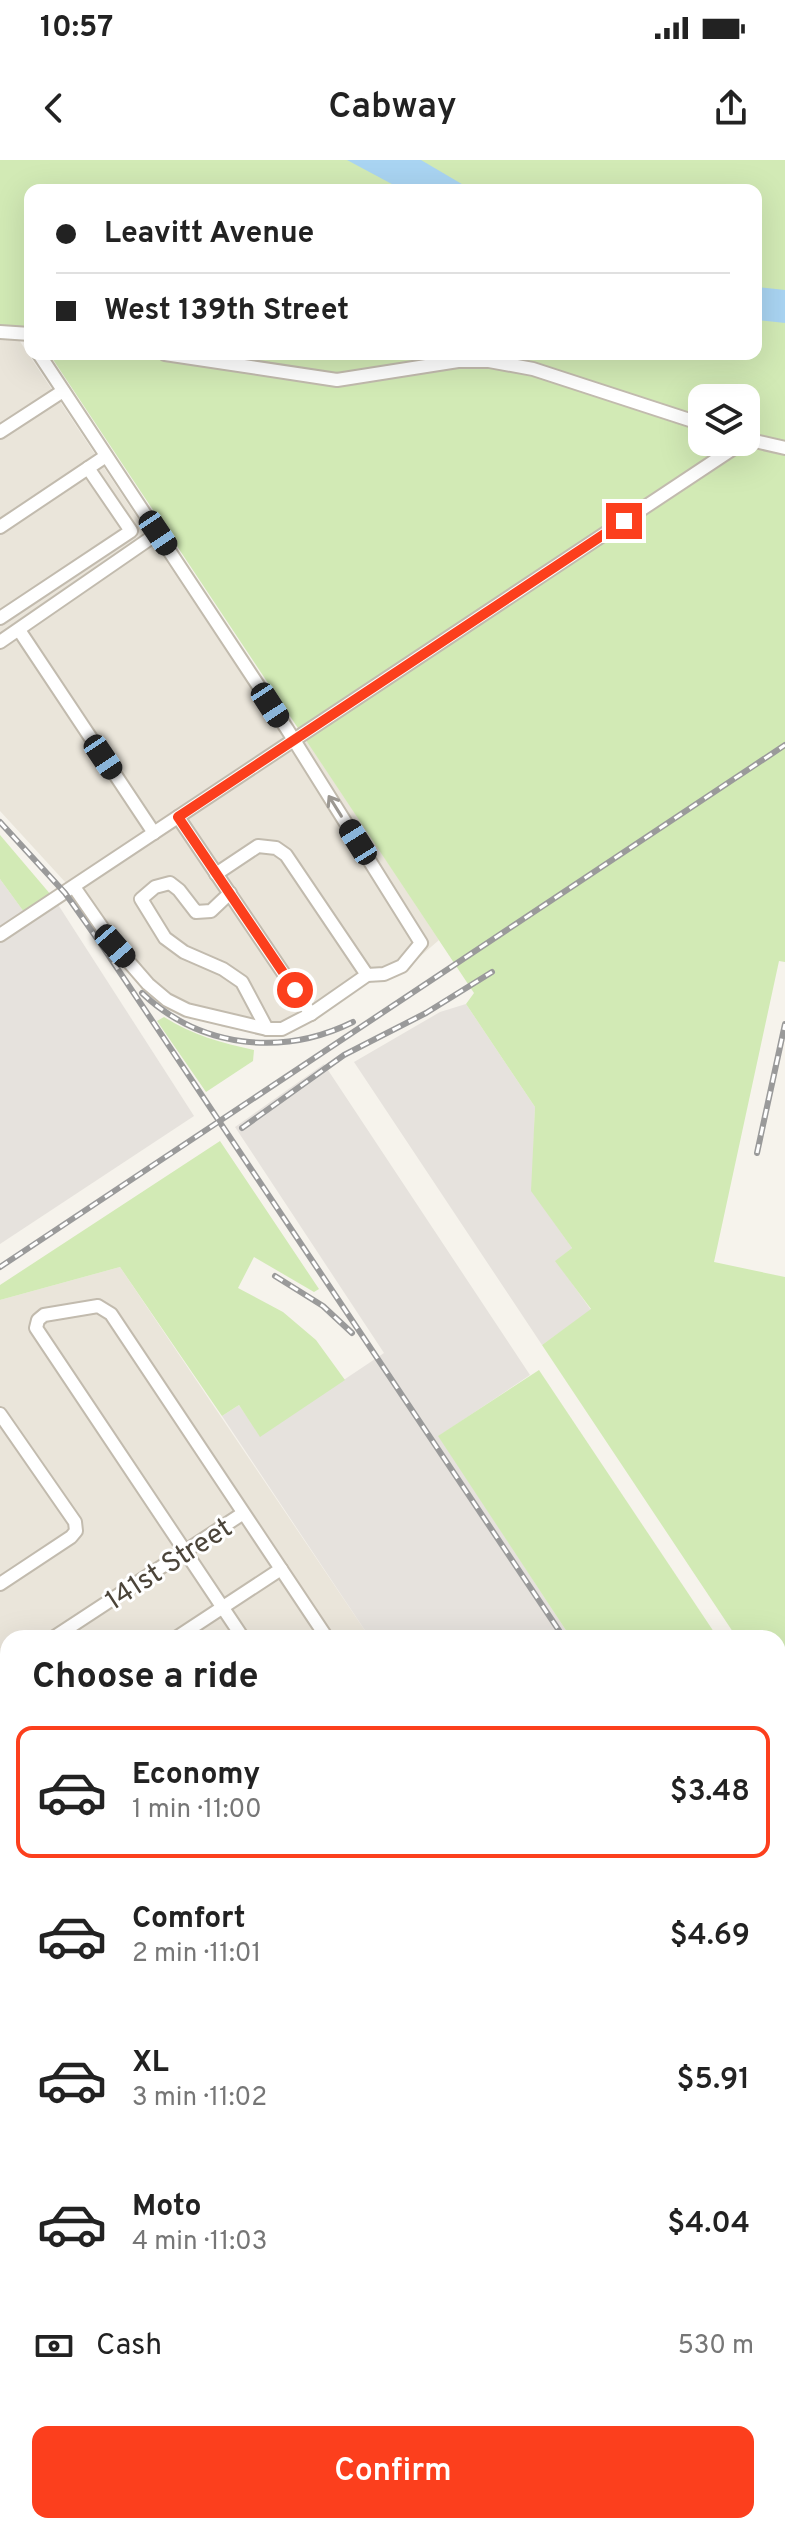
<!DOCTYPE html>
<meta charset="utf-8">
<style>
:root{--surface:#fff;--page:#f2f2f2;--text:#222;--muted:#767676;--line:#e0e0e0;--accent:#fc3f1d}
body{margin:0;font-family:Overpass,sans-serif;background:var(--page);color:var(--text);height:100vh;display:flex;flex-direction:column;font-size:30px;white-space:nowrap}
*{box-sizing:border-box;margin:0}
p{font-size:26px;color:var(--muted)}
.icon{flex:none;width:44px;height:44px;fill:none;stroke:currentColor;stroke-width:2;stroke-linecap:round;stroke-linejoin:round}
.map{position:relative;flex:1;overflow:hidden}
.details{position:absolute;left:0px;top:1470px;width:786px;height:904px;display:flex;flex-direction:column;background:var(--surface);border-radius:24px 24px 0 0;box-shadow:0 8px 32px #0002}
.details>*{flex:none}
.guide{position:absolute;left:24px;top:24px;width:738px;height:176px;border-radius:16px;box-shadow:0 8px 32px #0002;display:grid;align-content:center;height:176px;padding:0 32px;background:var(--surface)}
.fabs{position:absolute;left:688px;top:224px;display:grid;gap:16px}
.fabs a{display:grid;place-items:center;width:72px;height:72px;border-radius:16px;background:var(--surface);box-shadow:0 8px 32px #0002;font-size:40px}
.end{position:absolute;width:36px;height:36px;margin:-18px;border:10px solid #fc3f1d;background:#fff;box-shadow:0 0 0 4px #fff}
.from{border-radius:50%}
.car{position:absolute;width:24px;height:48px;margin:-24px -12px;border-radius:10px;box-shadow:0 0 6px 2px #0007;background:linear-gradient(#222 24%,#8ab4d8 0 40%,#222 0 76%,#8ab4d8 0 86%,#222 0)}
.guide b{display:flex;align-items:center;gap:28px;height:76px;font-size:30px}
.guide b+b{border-top:2px solid var(--line)}
.guide i{width:20px;height:20px;background:var(--text)}
ul{padding:0;list-style:none}
li{display:flex;align-items:center;gap:24px;height:132px;margin:0 16px 12px;padding:0 16px;border:4px solid transparent;border-radius:16px}
li div{flex:1}
li b{display:block;font-size:30px}
li em{font-style:normal;font-weight:600}
li.selected{border-color:var(--accent)}
li>.icon{width:72px;height:72px;stroke-width:1.5}
h2{padding:0 32px;font-size:36px;line-height:96px}
.pay{display:flex;align-items:center;gap:20px;height:88px;padding:0 32px;font-size:30px}
.pay p{margin-inline-start:auto}
.button{display:flex;gap:16px;margin-top:auto;padding:16px 32px}
.button a{flex:1;height:92px;border-radius:16px;background:var(--accent);color:#fff;font-size:32px;font-weight:600;line-height:92px;text-align:center}
.status{display:flex;justify-content:space-between;align-items:center;height:56px;padding:0 40px;background:var(--surface);direction:ltr}
.status svg{height:22px;fill:currentColor}
header{display:flex;justify-content:space-between;align-items:center;height:104px;padding:0 32px;background:var(--surface);font-size:36px;font-weight:600}
.map>svg:first-child{display:block}
.residential{fill:#eae5da}
.industrial{fill:#e6e2dd}
.green{fill:#d2eab5;fill-rule:evenodd}
.water{fill:#a9d4f2}
.lines{fill:none;stroke-linecap:round;stroke-linejoin:round}
.minor-casing{stroke:#c2bbae;stroke-width:16}
.major-casing{stroke:#e6c16a;stroke-width:20}
.minor{stroke:#fff;stroke-width:12}
.major{stroke:#ffe39c;stroke-width:16}
.rail-casing{stroke:#9a9a9a;stroke-width:6}
.rail{stroke:#fff;stroke-width:3;stroke-dasharray:9;stroke-linecap:butt}
.oneway{stroke:#9c9892}
.route{stroke:#fc3f1d;stroke-width:10}
.labels{text-anchor:middle;stroke-width:6;stroke-linejoin:round;paint-order:stroke}
.street-label{font-size:28px;fill:#4b4439;stroke:#fff}
</style>
<div class="status"><b>10:57</b><svg viewBox="0 0 49 12"><path d="M0 12V9h3v3zM5 12V6h3v6zM10 12V3h3v9zM15 12V0h3v12zM26 1h20v11H26zM47 4h2v5h-2z"/></svg></div>
<header><svg class="icon" aria-label="back" viewBox="0 0 24 24"><path d="M15 5l-7 7 7 7"/></svg>Cabway<svg class="icon" aria-label="share" viewBox="0 0 24 24"><path d="M12 15V3M7 8l5-5 5 5M5 13v7h14v-7"/></svg></header>
<div class="map">
<svg width="785" height="2374" viewBox="0 0 785 2374">
<rect width="100%" height="100%" fill="#f6f3ec"/>
<g class="residential">
<path d="M0,179L19,180L286,581L66,723L0,651Z"/>
<path d="M307,581L439,780L416,800L378,822L365,821L267,874L223,867L185,854L150,831L73,733Z"/>
<path d="M120,1107L370,1478H8V1945L0,1937V1140Z"/>
<path d="M0,2178L8,2179V2366H294L302,2374H0Z"/>
</g>
<g class="industrial">
<path d="M0,719L24,752L0,768Z"/>
<path d="M57,743L194,956L0,1084V781Z"/>
<path d="M466,844L535,947L532,1031L572,1088L556,1101L591,1150L542,1185L354,902L440,852Z"/>
<path d="M324,904L530,1215L439,1276L571,1478H370L222,1256L239,1245L260,1276L384,1193L235,967Z"/>
<path d="M778,1563L785,1574V1645L778,1649Z"/>
</g>
<g class="green">
<path d="M0,0H785V802L779,801L714,1102L785,1117V1552L778,1541V1478H737L542,1185L591,1149L555,1101L572,1088L531,1031L535,947L466,844L474,833L50,195L756,194V30H30V167L0,165ZM702,238H746V282H702Z"/>
<path d="M0,675L51,735L24,752L0,719Z"/>
<path d="M164,857C192,875 222,883 254,890L253,901L206,932L157,861Z"/>
<path d="M220,981L319,1129L314,1132L254,1097L238,1128L283,1152L316,1180L345,1220L260,1277L239,1245L222,1256L120,1107L0,1140V1125Z"/>
<path d="M539,1210L718,1478H571L438,1276Z"/>
<path d="M8,2023V2146L0,2145V2028Z"/>
</g>
<g class="water">
<path d="M347,0H421L472,30H403Z"/>
<path d="M756,127L785,130V163L756,160Z"/>
</g>
<g class="lines">
<g class="minor-casing">
<g id="minor">
<path d="M0,172L30,174"/>
<path d="M39,194L287,569L421,783L402,806L384,814L367,815L311,854L282,869H267L187,850L167,840L148,824L115,786L74,727"/>
<path d="M165,194L337,220L458,201H489L533,209L702,264"/>
<path d="M0,272L63,231"/>
<path d="M746,279L785,288"/>
<path d="M0,367L106,296"/>
<path d="M0,458L131,371L88,308"/>
<path d="M19,470L154,673"/>
<path d="M0,482L158,373"/>
<path d="M178,657L311,854"/>
<path d="M216,714L258,686L276,688L286,695L367,815"/>
<path d="M230,733L211,751L196,752L179,730L170,723L155,727L141,739L165,778L184,792L223,809L242,822L267,869"/>
<path d="M0,775L743,282"/>
<path d="M0,1254L75,1362L76,1371L71,1377L0,1424"/>
<path d="M53,1478L242,1354"/>
<path d="M176,1478L281,1409"/>
<path d="M243,1478L36,1168L38,1160L44,1155L98,1146L111,1154L327,1478"/>
<path d="M0,1513L8,1508"/>
<path d="M0,1593L8,1587"/>
<path d="M0,1637L8,1631"/>
<path d="M0,1648L8,1660"/>
<path d="M778,1649L785,1645"/>
<path d="M0,1721L8,1715"/>
<path d="M0,1813L8,1808"/>
<path d="M0,1930L8,1925"/>
<path d="M0,2204L8,2205"/>
<path d="M0,2220L8,2232"/>
<path d="M778,2264H785"/>
<path d="M95,2366L100,2374"/>
<path d="M595,2366L600,2374"/>
<path d="M189,2374L201,2366"/>
<path d="M771,2374L785,2365"/>
</g>
</g>
<g class="major-casing">
<g id="major">
<path d="M0,1954L8,1963"/>
<path d="M388,2366L395,2374"/>
</g>
</g>
<use href="#minor" class="minor"/>
<use href="#major" class="major"/>
<g class="rail-casing">
<g id="rail">
<path d="M0,662L65,733L103,787L564,1478"/>
<path d="M142,833C200,888 282,897 353,862"/>
<path d="M242,968L344,895L426,853L492,812"/>
<path d="M757,993L785,864"/>
<path d="M0,1107L785,585"/>
<path d="M275,1116L323,1146L352,1173"/>
<path d="M778,1788L785,1795"/>
<path d="M0,2164L8,2166"/>
<path d="M778,2231H785"/>
</g>
</g>
<use href="#rail" class="rail"/>
</g>
<defs><path id="oneway-shaft" d="M-6 0H5M1.5-3L5.5 0L1.5 3" fill="none" stroke-width="1.6" stroke-linecap="round" stroke-linejoin="round" transform="scale(2)"/></defs>
<use class="oneway" href="#oneway-shaft" transform="translate(335 646) rotate(-122)"/>
<g class="lines">
<path class="route" d="M295,830L178,657L624,361"/>
</g>
<g class="labels">
<g class="street-label">
<text transform="translate(168 1403) rotate(-33)" y="10">141st Street</text>
</g>
</g>
</svg>
<div class="fabs">
<a><svg class="icon" aria-label="layers" viewBox="0 0 24 24"><path d="M12 4l9 5-9 5-9-5zM3 14l9 5 9-5"/></svg></a>
</div>
<i class="end from" style="left:295px;top:830px"></i>
<i class="end" style="left:624px;top:361px"></i>
<i class="car" style="left:158px;top:373px;rotate:146deg"></i>
<i class="car" style="left:270px;top:545px;rotate:147deg"></i>
<i class="car" style="left:103px;top:597px;rotate:146deg"></i>
<i class="car" style="left:358px;top:682px;rotate:328deg"></i>
<i class="car" style="left:115px;top:786px;rotate:139deg"></i>
<div class="guide">
<b><i class="from"></i>Leavitt Avenue</b>
<b><i></i>West 139th Street</b>
</div>
<section class="details">
<h2>Choose a ride</h2>
<ul>
<li class="selected"><svg class="icon" aria-label="car" viewBox="0 0 24 24"><path d="M5 17H2v-5l4-1 3-4h7l3 4 3 1v5h-3M9 17h6M6 11h13"/><circle cx="7" cy="17" r="2"/><circle cx="17" cy="17" r="2"/></svg><div><b>Economy</b><p>1 min · 11:00</p></div><em>$3.48</em></li>
<li><svg class="icon" aria-label="car" viewBox="0 0 24 24"><path d="M5 17H2v-5l4-1 3-4h7l3 4 3 1v5h-3M9 17h6M6 11h13"/><circle cx="7" cy="17" r="2"/><circle cx="17" cy="17" r="2"/></svg><div><b>Comfort</b><p>2 min · 11:01</p></div><em>$4.69</em></li>
<li><svg class="icon" aria-label="car" viewBox="0 0 24 24"><path d="M5 17H2v-5l4-1 3-4h7l3 4 3 1v5h-3M9 17h6M6 11h13"/><circle cx="7" cy="17" r="2"/><circle cx="17" cy="17" r="2"/></svg><div><b>XL</b><p>3 min · 11:02</p></div><em>$5.91</em></li>
<li><svg class="icon" aria-label="car" viewBox="0 0 24 24"><path d="M5 17H2v-5l4-1 3-4h7l3 4 3 1v5h-3M9 17h6M6 11h13"/><circle cx="7" cy="17" r="2"/><circle cx="17" cy="17" r="2"/></svg><div><b>Moto</b><p>4 min · 11:03</p></div><em>$4.04</em></li>
</ul>
<div class="pay"><svg class="icon" aria-label="cash" viewBox="0 0 24 24"><path d="M3 7h18v10H3z"/><circle cx="12" cy="12" r="2"/></svg>Cash<p>530 m</p></div>
<div class="button"><a>Confirm</a></div>
</section>
</div>
